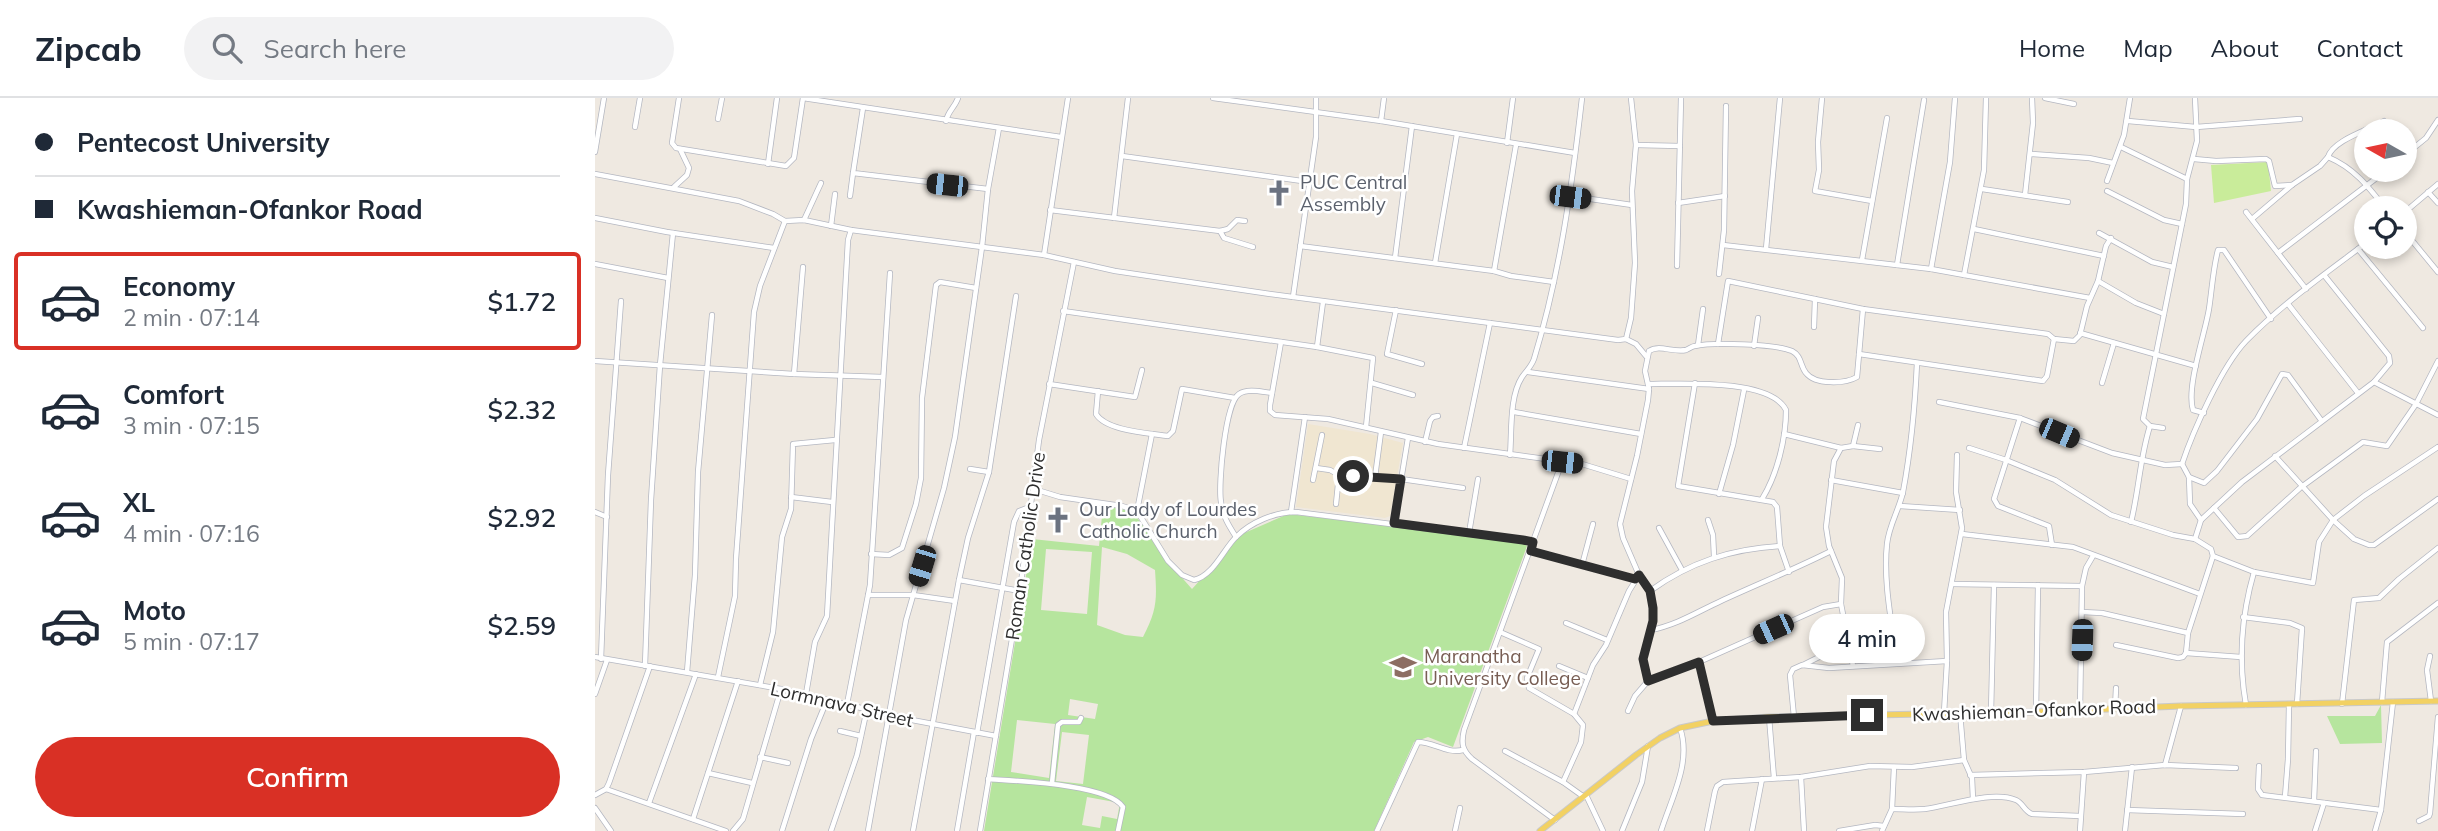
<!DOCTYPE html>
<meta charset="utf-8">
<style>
:root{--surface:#fff;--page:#f2f2f3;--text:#1f2937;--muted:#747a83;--line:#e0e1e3;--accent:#d93025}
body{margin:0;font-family:Mulish,sans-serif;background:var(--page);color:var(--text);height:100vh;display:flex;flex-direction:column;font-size:26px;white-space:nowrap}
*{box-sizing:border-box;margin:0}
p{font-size:23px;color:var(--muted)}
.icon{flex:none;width:38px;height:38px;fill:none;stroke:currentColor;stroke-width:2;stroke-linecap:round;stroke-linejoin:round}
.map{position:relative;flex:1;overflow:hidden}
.details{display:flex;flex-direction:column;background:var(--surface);width:595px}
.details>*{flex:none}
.top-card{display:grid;align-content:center;height:154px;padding:0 35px;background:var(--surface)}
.needle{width:46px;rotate:279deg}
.fabs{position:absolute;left:1759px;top:21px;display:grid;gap:14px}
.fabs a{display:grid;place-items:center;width:63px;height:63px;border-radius:50%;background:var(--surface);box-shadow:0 4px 10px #0003;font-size:35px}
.end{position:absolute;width:32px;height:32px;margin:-16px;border:9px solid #2e2e2e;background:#fff;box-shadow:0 0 0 4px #fff}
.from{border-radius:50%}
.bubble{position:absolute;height:49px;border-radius:24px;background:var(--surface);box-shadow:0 4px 10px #0003;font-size:23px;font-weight:600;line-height:49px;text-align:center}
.car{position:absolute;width:21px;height:42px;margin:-21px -10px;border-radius:9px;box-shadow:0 0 5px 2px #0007;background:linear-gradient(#222 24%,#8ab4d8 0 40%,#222 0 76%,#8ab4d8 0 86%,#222 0)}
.top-card b{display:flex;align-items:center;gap:24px;height:66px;font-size:26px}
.top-card b+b{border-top:2px solid var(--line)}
.top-card i{width:18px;height:18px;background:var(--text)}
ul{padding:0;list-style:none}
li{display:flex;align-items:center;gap:21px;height:98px;margin:0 14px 10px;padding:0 21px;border:4px solid transparent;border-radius:7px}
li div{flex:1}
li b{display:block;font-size:26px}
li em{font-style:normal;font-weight:600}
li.active{border-color:var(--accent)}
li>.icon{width:63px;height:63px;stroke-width:1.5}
.button{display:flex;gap:14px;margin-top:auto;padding:14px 35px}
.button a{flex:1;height:80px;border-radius:42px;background:var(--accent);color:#fff;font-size:28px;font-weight:600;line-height:80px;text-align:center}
header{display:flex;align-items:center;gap:42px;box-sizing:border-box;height:98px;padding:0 35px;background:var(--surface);border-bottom:2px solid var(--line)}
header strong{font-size:33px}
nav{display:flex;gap:38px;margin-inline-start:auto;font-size:24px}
.search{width:490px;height:63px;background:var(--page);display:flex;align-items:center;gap:18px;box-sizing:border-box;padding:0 24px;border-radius:38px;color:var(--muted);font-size:26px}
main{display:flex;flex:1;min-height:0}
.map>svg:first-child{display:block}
.education{fill:#f0e6d1}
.green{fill:#b6e59e;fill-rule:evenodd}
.pitch{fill:#c9ec9a}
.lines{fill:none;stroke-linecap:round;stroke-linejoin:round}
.minor-casing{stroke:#b4b7c1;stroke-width:6}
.major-casing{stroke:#c9c9c9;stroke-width:7}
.minor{stroke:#fff;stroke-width:4.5}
.major{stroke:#f2d163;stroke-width:5}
.route{stroke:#2e2e2e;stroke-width:9}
.labels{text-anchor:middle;stroke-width:5;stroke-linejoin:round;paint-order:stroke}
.worship-label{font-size:19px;fill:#5b616d;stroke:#fff;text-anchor:start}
.street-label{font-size:19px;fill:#2e2e2e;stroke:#fff}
.education-label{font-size:19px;fill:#785e54;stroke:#fff;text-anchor:start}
</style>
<header>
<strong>Zipcab</strong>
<div class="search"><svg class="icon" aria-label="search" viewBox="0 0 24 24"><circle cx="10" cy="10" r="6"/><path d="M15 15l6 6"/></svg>Search here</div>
<nav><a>Home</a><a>Map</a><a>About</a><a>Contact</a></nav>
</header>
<main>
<section class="details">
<div class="top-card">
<b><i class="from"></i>Pentecost University</b>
<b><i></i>Kwashieman-Ofankor Road</b>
</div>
<ul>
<li class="active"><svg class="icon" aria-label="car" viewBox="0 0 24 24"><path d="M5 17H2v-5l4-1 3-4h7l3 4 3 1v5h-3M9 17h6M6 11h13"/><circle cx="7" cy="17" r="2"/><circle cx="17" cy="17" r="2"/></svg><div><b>Economy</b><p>2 min · 07:14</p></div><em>$1.72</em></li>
<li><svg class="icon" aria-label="car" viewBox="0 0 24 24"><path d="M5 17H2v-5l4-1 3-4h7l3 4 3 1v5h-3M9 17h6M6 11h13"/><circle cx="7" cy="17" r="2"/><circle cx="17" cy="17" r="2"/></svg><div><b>Comfort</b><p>3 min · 07:15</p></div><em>$2.32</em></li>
<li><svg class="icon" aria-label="car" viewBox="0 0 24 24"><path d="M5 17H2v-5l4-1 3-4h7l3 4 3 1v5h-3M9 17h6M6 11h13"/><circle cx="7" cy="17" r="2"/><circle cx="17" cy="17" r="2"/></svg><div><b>XL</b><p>4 min · 07:16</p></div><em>$2.92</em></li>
<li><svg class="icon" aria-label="car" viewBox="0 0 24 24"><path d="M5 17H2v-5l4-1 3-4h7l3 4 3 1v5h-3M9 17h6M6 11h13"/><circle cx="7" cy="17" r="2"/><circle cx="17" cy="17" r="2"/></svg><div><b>Moto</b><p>5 min · 07:17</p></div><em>$2.59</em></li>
</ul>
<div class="button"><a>Confirm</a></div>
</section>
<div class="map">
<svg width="1843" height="733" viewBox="0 0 1843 733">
<rect width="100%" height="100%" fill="#efe9e1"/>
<path class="education" d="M713,326L775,336L808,345L795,418L790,420L701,409Z"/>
<g class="green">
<path d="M508,408L537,413C557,439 574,466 597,491L647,436L693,416L924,442L932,448L858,649L833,639L819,644L779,733H389L437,441L504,448ZM507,449L532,456L560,472C562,502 562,512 548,539L530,537L502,527ZM451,451L497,454L492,516L446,512ZM475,601L503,606L500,621L473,617ZM422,622L460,626L454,680L416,674ZM467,634L494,637L488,686L461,683ZM492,699L525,705L522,721L507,718L505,730L487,727Z"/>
<path d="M1786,607L1787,645L1745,646L1732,618H1780Z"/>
</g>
<path class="pitch" d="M1673,64L1676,93L1619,105L1616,67Z"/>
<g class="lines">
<g class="minor-casing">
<g id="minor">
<path d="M84,0L77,45L81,50L191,68L199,60L208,0"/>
<path d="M208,0L466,39"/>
<path d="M618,0L786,23L980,55"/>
<path d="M1227,0L1223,44L1224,72L1220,93L1277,103"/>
<path d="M1450,0L1479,6"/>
<path d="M268,10L258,75L393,91"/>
<path d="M123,21L127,0"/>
<path d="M351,23C353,13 360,9 363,0"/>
<path d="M786,23L789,0"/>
<path d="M1533,23L1601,29L1705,21"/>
<path d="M40,29L45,0"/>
<path d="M912,45L918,0"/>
<path d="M1041,47L1085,48"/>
<path d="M1526,49L1592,81"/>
<path d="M0,54L9,0"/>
<path d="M1436,56L1494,60L1518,65"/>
<path d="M1810,57L1831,40L1843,22"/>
<path d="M527,58L714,84"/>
<path d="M1733,59C1738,42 1774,32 1789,23"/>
<path d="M1599,61L1621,63L1671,61L1674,63L1680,88L1697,87"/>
<path d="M173,66L182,0"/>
<path d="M0,76L144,103L178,116L190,123L209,122L256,132L449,157L520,173L675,196L1023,242L1031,241L1036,220L1040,165L1037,93L1041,47L1036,0"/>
<path d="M1512,83L1529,37L1535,0"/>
<path d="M79,89L92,77L94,70L85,51"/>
<path d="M1387,91L1473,104"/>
<path d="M1512,93L1569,122L1587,126"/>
<path d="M1833,94L1843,105"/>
<path d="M1430,97L1438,25L1437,0"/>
<path d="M255,98L258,75"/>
<path d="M975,98L1037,107"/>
<path d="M1083,105L1130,98"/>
<path d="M455,112L625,133L633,131L642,122L650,123"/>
<path d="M1651,114L1711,191"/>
<path d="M1810,114L1843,86"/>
<path d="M0,120L72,134L179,150"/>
<path d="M519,120L533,0"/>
<path d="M1657,121L1697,87L1725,68L1733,59C1759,70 1773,88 1790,110"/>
<path d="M209,122L226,85"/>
<path d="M236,128L240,96"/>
<path d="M1379,131L1509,158"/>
<path d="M625,133L629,140L658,149"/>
<path d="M1810,134L1843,174"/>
<path d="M1504,135L1557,164L1578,169"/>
<path d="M1128,147L1336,171L1495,200"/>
<path d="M705,148L899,173L921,47"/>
<path d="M1171,151L1185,0"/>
<path d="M1763,151L1828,230"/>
<path d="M1683,155L1792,72"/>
<path d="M449,157L473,0"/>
<path d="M800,160L817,28"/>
<path d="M1267,162L1292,20"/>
<path d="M840,165L862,36"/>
<path d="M0,166L73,180"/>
<path d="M1302,167L1329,2"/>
<path d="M1082,168L1086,0"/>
<path d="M1336,171L1355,64L1360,0"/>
<path d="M899,173L916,178L959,184"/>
<path d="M1124,176L1129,132L1131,8"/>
<path d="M1369,177L1389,72L1391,0"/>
<path d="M1729,177L1794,258L1795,265L1779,284L1647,384L1606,422L1600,441L1616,451L1618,458L1659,474L1718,485L1724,444L1738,422L1769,398L1843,349"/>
<path d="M1503,183L1541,205L1569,216"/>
<path d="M698,199L721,39V0"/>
<path d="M1693,206L1763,295"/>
<path d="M801,212L792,256L827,266"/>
<path d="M468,213L722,249L778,260L771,329"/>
<path d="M1219,229L1220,201"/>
<path d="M1485,235L1601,268"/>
<path d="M1031,241L1041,246L1051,258"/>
<path d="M686,244L675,307V313L680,317L733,321L843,346L987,366L1036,381"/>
<path d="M1123,246L1133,183L1268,211L1453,236L1459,241L1479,243L1485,237L1492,208L1503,183L1511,148L1516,140"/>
<path d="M1103,247L1108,211"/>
<path d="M1159,248L1163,220"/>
<path d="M722,249L728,204"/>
<path d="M1264,256L1448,283L1452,278L1459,241"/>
<path d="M0,263L199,276L288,279"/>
<path d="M933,274L1054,291"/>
<path d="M199,276L208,169"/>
<path d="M1779,284L1843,317"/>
<path d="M777,285L818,297"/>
<path d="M1100,285L1083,388L1178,404L1182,409L1185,448L1194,474"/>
<path d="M1507,285L1519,245"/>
<path d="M454,286L540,299L547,272"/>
<path d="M1053,286C1084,286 1175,280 1191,312C1191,341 1182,377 1167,401"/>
<path d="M503,293L501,316C511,333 554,335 573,338L578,333L587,291L640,300"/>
<path d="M1344,304L1425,320L1517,355L1570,367L1587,366"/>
<path d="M919,314L1046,336"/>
<path d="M1609,315L1598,312C1591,289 1610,236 1614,211C1617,191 1618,171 1623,152H1629L1676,221"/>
<path d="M1425,320L1399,401L1403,408L1454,428L1457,447"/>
<path d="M1568,330L1555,328L1548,321L1591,106L1592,81L1602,43L1600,0"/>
<path d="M1189,336L1246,350"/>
<path d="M830,344L835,323L838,319L843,318"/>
<path d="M1258,348L1285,351"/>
<path d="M869,350L895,225"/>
<path d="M1374,350L1411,362L1460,382L1516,417L1578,437L1600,441"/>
<path d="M915,357C917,334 914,299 927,279C932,272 936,269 939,261C965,176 977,88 987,0"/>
<path d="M1680,358L1738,422L1759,441L1774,447H1779L1843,401"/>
<path d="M1587,366C1598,333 1627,268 1651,243C1687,206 1730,176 1771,145"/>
<path d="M1587,366L1594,379L1595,406L1606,422"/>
<path d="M721,370L735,372L744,377L806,381L868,390"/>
<path d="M375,371L394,374"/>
<path d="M780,379L786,334"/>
<path d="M1594,379L1609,385L1622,373L1662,321L1687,276L1693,277L1726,322"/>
<path d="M718,382L727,337"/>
<path d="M1236,382L1308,395"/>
<path d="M439,391L465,399L527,408L542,413L573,463L587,477L599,482C618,478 628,452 641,439C656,424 680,414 701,414L938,444"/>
<path d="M1124,396L1138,347L1149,292"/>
<path d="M196,399L237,404"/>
<path d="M741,406L744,377"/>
<path d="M1305,408L1365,412"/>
<path d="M1619,410L1643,439L1652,438L1705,390L1768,344L1792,348L1821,306L1843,263"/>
<path d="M542,413L557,336"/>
<path d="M0,414L12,419"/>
<path d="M696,414L710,319"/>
<path d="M1113,422L1118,437L1119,458"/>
<path d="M1536,424C1544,392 1545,359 1555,328"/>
<path d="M799,425L813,340"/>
<path d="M1064,430L1087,472"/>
<path d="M874,435L883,381"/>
<path d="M1367,436L1478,449L1605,496"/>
<path d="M641,439C634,428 627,417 626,404C623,387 630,305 644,296C653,290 667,294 677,295"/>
<path d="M936,453L1040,481"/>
<path d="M276,456L294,457L307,450L321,406L326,380L327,300L341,187L345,184L381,190"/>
<path d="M987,467L998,426"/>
<path d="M364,482L425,493"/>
<path d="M1357,486L1487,488"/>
<path d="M1055,493C1095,464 1136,451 1185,448"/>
<path d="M273,497H318L360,503"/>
<path d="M1487,514L1507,515L1593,535"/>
<path d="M1648,519L1695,525L1707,530L1702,606"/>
<path d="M971,525L1012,542"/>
<path d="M1056,532C1082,527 1102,514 1126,503C1163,486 1200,471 1236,453"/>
<path d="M905,534L944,551L932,580L934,590L979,616L988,627L986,644L968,684"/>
<path d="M1521,547L1583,560L1588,559L1591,555"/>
<path d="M1591,555L1593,535L1618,458"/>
<path d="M1591,555L1646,559"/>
<path d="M1835,558L1832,572L1836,603"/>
<path d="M0,559L186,591L317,622L401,638"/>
<path d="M6,561L13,377L26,203"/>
<path d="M1104,564L1118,623"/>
<path d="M1302,564C1297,526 1288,484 1292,446C1294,427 1304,412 1308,394C1316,351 1320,309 1322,265"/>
<path d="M1208,567L1254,544"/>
<path d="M50,568L56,402L65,267L78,135"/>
<path d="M964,568L993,580"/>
<path d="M1258,568L1246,506L1247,480L1234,448L1231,429L1239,363L1246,350L1258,348L1263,327"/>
<path d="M92,574L100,477L103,374L117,217"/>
<path d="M123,579L140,498L141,461L159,214L165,188L190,123"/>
<path d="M1053,583L1047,561L1058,523L1055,493L1044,477L1028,440L1025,426L1042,358L1053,302L1054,291L1050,273L1054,253C1065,246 1078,255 1091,252C1094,251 1097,248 1100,248C1118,244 1180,246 1197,253C1207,258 1205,268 1211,275C1220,287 1250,286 1262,279L1268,211"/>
<path d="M165,587L178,534L187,439L196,411L198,346L240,342"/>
<path d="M0,596L12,562"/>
<path d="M211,596L220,544L232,518L253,142L256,132"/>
<path d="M1787,604L1792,544L1843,505"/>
<path d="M252,606L275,487L295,175"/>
<path d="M1747,606L1759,502L1784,500L1804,481L1843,450"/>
<path d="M1651,607C1643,562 1646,519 1659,474"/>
<path d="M1520,611L1521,590"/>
<path d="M1033,613L1040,598L1053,583L1104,564L1228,509L1246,506"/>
<path d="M1485,613L1487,488L1491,470L1498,458"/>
<path d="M1441,614L1443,487"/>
<path d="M1349,615L1352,563L1351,514L1367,430L1361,394L1362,357"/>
<path d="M1365,615L1369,662L1377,680L1378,701"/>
<path d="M1396,615L1399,487"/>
<path d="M979,616L998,567L1011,547L1034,493L1044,477"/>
<path d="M1174,619L1179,680"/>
<path d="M1199,619L1195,577L1198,571L1207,567L1234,570L1352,563"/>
<path d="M245,633L266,638"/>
<path d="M382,635L419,424L424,413L437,408"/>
<path d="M910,653L968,684L989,699"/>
<path d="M165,659L193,665"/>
<path d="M1570,667L1586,608"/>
<path d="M1664,668L1663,691L1667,697L1786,712"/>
<path d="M113,675L157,685"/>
<path d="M1375,677L1489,674L1570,667L1641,670"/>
<path d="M1206,679L1209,733"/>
<path d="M393,681C420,683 513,686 528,709L523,733"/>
<path d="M457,685L463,627L467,624H484L486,620"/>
<path d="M11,691L131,733"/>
<path d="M0,697L11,691L14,685L55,568"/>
<path d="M991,697L1008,733"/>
<path d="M1690,699L1693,661L1694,606"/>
<path d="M1719,703L1721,653"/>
<path d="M54,705L101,576"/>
<path d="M0,710L16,733"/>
<path d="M1297,711C1308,711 1319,712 1330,711C1354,708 1397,692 1421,702C1428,705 1429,713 1437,716L1485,718"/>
<path d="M1532,712L1648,716"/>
<path d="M98,721L143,583"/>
<path d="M960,722L877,661C867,652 866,645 869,632L967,364"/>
<path d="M1824,723L1834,718L1835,715L1843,619"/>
<path d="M138,733L148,721L186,591"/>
<path d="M187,733L216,641L232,602"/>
<path d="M236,733L262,657L272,611"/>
<path d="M273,733L311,522L349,390L360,339L387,149L393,91L404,30"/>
<path d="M318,733L364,482L373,440L394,374L421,198"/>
<path d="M362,733L379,634"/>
<path d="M385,733L425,493L444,342L479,164"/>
<path d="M782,733L823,644C839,644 851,656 868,652"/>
<path d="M860,733L865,710"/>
<path d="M1027,733L1047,684L1053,648"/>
<path d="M1066,733C1076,701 1097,664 1085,630"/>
<path d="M1112,733L1120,693L1122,688L1128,684L1206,679L1275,668L1317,669L1369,662"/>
<path d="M1157,733L1167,681"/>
<path d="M1244,733L1280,727L1289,728"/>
<path d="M1287,733L1297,711L1299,669"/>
<path d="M1485,733L1489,674"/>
<path d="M1530,733L1537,669"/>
<path d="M1720,733L1729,705"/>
<path d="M1780,733L1786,712L1798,604"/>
</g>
</g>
<g class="major-casing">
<path id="major" d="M945,733L1041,657L1065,640L1085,630L1118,623L1174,619L1441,614L1586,608L1843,603"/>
</g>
<use href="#minor" class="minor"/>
<use href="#major" class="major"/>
</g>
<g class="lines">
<path class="route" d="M758,378L806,381L799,425L928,442L938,444L936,453L1040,481L1044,477L1055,493L1058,510V523L1048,561L1053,583L1104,564L1118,623L1272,617"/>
</g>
<defs>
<g id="church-bare" transform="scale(2.1)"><path d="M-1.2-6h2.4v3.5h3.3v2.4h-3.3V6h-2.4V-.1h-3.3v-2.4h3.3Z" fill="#6b7280" stroke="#fff" stroke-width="2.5" paint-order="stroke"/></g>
<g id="university-bare" transform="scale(2.1)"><path d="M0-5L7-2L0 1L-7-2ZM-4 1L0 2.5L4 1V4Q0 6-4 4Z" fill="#8d6e63" stroke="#fff" stroke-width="2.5" paint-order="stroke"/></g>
</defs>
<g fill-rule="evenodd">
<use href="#church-bare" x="684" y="95"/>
<use href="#church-bare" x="463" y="422"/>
<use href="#university-bare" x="808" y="569"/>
</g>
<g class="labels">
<g class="worship-label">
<text x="705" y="91">PUC Central<tspan x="705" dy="22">Assembly</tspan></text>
<text x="484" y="418">Our Lady of Lourdes<tspan x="484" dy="22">Catholic Church</tspan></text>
</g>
<g class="street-label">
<text transform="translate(430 448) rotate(-82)" y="7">Roman Catholic Drive</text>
<text transform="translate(247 606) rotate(13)" y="7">Lormnava Street</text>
<text transform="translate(1439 612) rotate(-2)" y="7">Kwashieman-Ofankor Road</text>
</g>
<g class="education-label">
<text x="829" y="565">Maranatha<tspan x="829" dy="22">University College</tspan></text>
</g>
</g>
</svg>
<div class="fabs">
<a><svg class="needle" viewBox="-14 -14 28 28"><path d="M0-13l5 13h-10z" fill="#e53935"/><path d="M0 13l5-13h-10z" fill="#747a83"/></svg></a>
<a><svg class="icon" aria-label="locate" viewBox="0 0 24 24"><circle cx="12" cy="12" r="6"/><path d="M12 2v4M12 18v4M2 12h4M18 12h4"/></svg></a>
</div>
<i class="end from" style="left:758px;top:378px"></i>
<i class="end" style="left:1272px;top:617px"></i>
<div class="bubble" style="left:1214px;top:516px;width:116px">4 min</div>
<i class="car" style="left:352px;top:87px;rotate:276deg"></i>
<i class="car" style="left:975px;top:99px;rotate:97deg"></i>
<i class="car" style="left:1464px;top:335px;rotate:113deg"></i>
<i class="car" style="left:967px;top:364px;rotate:96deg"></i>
<i class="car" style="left:327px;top:468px;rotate:197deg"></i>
<i class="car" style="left:1178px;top:531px;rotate:246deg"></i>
<i class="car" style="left:1487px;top:542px;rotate:182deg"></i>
</div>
</main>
